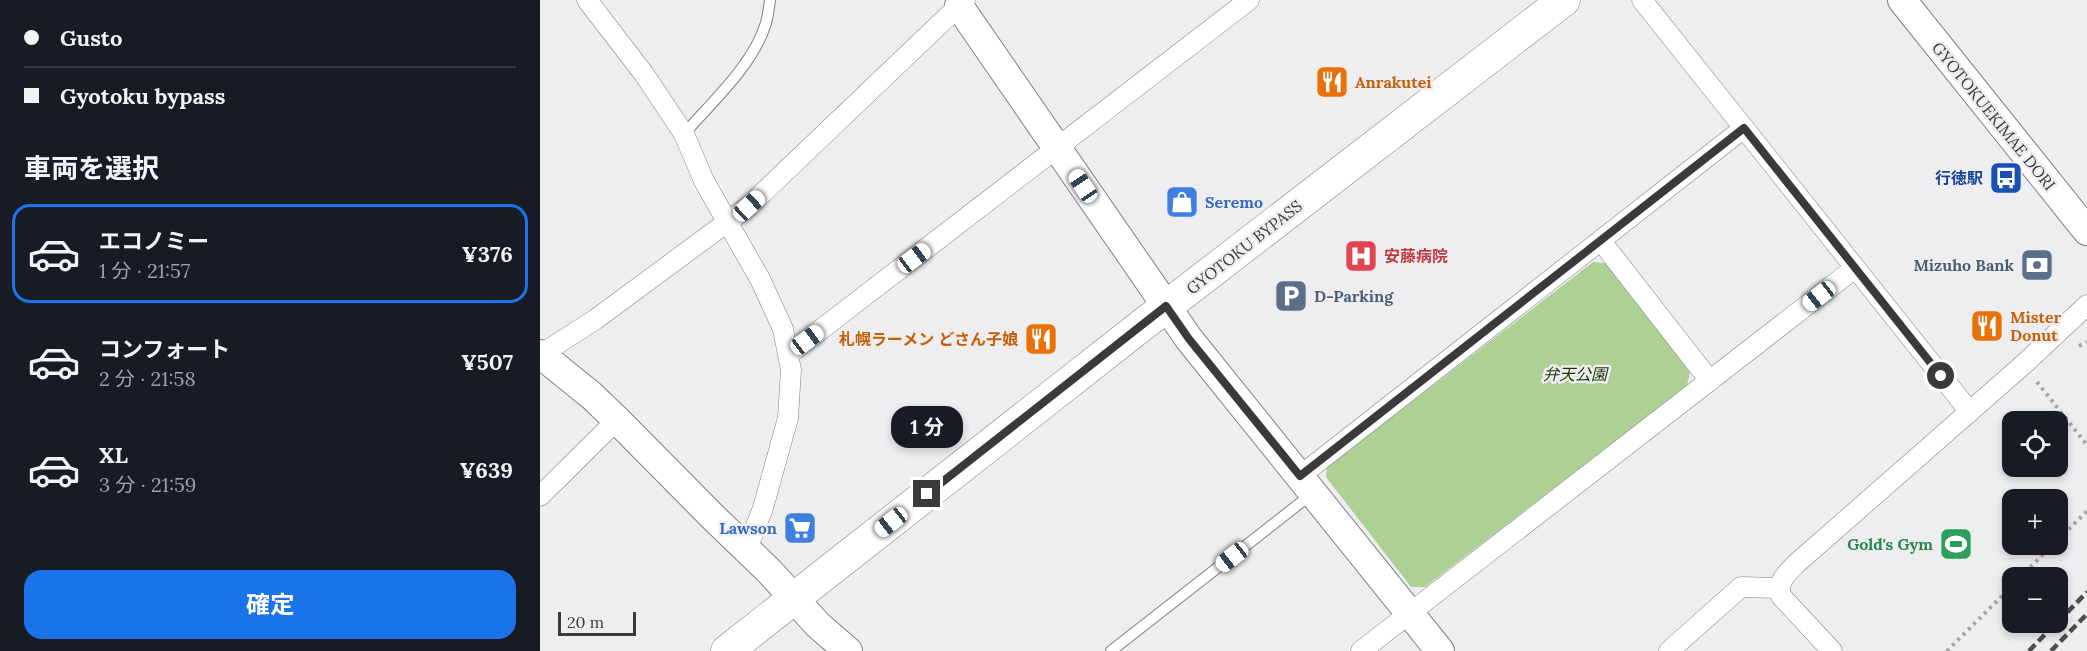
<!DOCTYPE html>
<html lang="ja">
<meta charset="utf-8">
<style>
:root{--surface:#171b24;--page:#242831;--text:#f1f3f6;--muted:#9ea1a6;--line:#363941;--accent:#1a73e8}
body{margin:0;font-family:Lora,"Noto Sans JP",serif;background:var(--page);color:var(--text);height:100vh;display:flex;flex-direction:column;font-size:22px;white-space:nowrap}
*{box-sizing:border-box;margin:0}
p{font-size:20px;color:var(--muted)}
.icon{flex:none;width:33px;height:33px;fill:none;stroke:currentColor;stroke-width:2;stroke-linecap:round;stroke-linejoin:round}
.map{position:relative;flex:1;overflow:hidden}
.panel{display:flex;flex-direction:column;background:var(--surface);width:540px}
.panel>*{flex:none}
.hud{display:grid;align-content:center;height:132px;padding:0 24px;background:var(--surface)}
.buttons{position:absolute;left:1462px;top:411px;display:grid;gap:12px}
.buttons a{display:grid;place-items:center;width:66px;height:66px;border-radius:12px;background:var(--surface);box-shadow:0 3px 9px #0003;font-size:30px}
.scale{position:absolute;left:18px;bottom:15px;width:78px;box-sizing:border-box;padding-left:6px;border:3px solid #3a3a3b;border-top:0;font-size:16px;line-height:21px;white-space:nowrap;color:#3a3a3b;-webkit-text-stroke:4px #eeeef0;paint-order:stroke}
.end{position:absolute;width:27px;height:27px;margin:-14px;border:8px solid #3a3a3b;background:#fff;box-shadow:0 0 0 3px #fff}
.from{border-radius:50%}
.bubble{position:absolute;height:42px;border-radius:18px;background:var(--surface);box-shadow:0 3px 9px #0003;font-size:20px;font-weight:700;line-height:42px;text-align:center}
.car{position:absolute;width:18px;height:36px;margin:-18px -9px;border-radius:8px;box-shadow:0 0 4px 2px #0007;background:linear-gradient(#fff 24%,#345 0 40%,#fff 0 76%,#345 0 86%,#fff 0)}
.hud b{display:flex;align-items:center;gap:21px;height:57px;font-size:22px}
.hud b+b{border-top:2px solid var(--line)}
.hud i{width:15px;height:15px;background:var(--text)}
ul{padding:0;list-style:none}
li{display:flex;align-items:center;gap:18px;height:99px;margin:0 12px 9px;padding:0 12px;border:3px solid transparent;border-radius:18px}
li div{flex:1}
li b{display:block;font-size:22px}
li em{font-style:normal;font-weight:700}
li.active{border-color:var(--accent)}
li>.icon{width:54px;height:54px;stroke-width:1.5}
h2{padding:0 24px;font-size:27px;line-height:72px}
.action{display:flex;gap:12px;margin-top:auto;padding:12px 24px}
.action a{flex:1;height:69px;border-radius:18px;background:var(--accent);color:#fff;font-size:24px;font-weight:700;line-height:69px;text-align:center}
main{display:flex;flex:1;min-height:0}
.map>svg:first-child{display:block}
.green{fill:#add195}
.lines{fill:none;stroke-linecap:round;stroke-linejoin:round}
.lane-casing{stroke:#808082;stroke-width:12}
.street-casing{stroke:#808082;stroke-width:21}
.secondary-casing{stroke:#808082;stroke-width:30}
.primary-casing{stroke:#808082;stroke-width:33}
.path{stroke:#a6a6a8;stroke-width:4;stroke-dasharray:3 4.5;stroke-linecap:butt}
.lane{stroke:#fff;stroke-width:10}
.street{stroke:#fff;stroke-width:20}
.secondary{stroke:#fff;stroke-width:28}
.primary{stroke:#fff;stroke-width:32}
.rail{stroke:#4d4d4e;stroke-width:4.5;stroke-dasharray:9 4.5;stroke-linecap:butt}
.route{stroke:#3a3a3b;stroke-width:8}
.labels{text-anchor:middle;stroke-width:5;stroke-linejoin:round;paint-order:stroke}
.food-label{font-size:16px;font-weight:bold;fill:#c56008;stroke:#eeeef0;text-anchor:start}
.street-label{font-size:16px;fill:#3a3a3b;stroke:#eeeef0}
.transit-label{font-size:16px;font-weight:bold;fill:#164399;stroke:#eeeef0;text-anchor:end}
.shop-label{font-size:16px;font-weight:bold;fill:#366cbe;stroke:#eeeef0;text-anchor:start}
.health-label{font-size:16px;font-weight:bold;fill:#be3a42;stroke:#eeeef0;text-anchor:start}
.service-label{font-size:16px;font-weight:bold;fill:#4e5e75;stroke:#eeeef0;text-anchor:end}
.park-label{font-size:16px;font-style:italic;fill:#183500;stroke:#eeeef0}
.leisure-label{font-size:16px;font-weight:bold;fill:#27864d;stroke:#eeeef0;text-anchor:end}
</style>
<main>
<section class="panel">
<div class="hud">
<b><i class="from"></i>Gusto</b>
<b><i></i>Gyotoku bypass</b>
</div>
<h2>車両を選択</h2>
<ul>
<li class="active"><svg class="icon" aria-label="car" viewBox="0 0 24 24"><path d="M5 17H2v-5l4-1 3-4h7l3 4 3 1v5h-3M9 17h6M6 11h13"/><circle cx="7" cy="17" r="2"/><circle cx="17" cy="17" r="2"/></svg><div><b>エコノミー</b><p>1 分 · 21:57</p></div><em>¥376</em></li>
<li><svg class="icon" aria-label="car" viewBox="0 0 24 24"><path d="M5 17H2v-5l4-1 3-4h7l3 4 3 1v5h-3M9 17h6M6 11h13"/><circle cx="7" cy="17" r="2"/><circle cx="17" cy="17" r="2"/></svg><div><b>コンフォート</b><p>2 分 · 21:58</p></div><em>¥507</em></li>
<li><svg class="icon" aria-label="car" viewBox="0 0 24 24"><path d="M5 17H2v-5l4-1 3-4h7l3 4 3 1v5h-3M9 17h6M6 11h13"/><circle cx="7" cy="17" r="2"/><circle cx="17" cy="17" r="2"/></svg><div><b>XL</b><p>3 分 · 21:59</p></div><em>¥639</em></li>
</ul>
<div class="action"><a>確定</a></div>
</section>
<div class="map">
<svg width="1547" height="651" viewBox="0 0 1547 651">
<rect width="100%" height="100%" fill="#eeeef0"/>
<path class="green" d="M1053,262L1066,263L1150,372L1147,386L885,587H871L786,477L787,467Z"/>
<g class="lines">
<g class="lane-casing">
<g id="lane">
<path d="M144,134C172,102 214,64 226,23C228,16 229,7 230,0"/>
<path d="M571,651L773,493"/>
</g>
</g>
<g class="street-casing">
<g id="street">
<path d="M47,0L104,74L144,134L164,181L220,279L243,329L251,370L248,418L223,508L207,549"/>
<path d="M1102,0L1430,412"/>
<path d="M1061,241L1170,381"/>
<path d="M249,354L709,0"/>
<path d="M0,355L56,319L209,206L425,0"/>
<path d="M760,476L1204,128"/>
<path d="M0,496L77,420"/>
<path d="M821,651L1315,268"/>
<path d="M1129,651L1201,587L1239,588"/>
<path d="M1292,651L1241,596C1237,581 1247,573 1257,563L1484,364L1547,305"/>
</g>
</g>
<g class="secondary-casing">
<g id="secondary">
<path d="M1362,0L1547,231"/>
<path d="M419,6L649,339L900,651"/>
<path d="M0,354L52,396L77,420L174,518L229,571L278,625L308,651"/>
</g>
</g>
<g class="primary-casing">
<path id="primary" d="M187,651L601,326L1024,0"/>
</g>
<g class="path">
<path d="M1539,346L1547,342"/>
<path d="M1497,382L1547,445"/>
<path d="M1518,540L1547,511"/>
<path d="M1480,578L1513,544"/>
<path d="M1407,651L1473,585"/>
</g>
<use href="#lane" class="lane"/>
<use href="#street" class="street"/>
<use href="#secondary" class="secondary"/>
<use href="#primary" class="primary"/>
<g class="rail">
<path d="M1518,622L1547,592"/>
<path d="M1489,651L1517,622"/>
<path d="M1511,651L1547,614"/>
</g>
</g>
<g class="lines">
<path class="route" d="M387,494L626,306L649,339L760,476L1204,128L1401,376"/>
</g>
<defs>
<g id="restaurant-square" transform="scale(1.725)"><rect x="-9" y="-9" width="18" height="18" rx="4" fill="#e8710a" stroke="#eeeef0"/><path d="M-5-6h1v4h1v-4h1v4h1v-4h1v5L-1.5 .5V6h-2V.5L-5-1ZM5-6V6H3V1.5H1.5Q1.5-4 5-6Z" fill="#fff"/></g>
<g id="bus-square" transform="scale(1.725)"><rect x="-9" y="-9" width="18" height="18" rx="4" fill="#1a4fb4" stroke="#eeeef0"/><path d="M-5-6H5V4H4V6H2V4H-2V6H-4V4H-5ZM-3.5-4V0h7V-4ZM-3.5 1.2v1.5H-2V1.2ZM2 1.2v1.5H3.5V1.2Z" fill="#fff"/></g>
<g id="shop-square" transform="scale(1.725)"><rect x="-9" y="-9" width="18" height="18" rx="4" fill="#3f7fe0" stroke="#eeeef0"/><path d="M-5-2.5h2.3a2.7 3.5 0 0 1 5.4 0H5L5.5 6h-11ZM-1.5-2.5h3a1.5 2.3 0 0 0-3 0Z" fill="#fff"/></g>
<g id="hospital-square" transform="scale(1.725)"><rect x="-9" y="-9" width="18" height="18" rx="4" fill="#e0444e" stroke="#eeeef0"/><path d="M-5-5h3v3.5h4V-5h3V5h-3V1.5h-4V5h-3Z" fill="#fff"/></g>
<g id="bank-square" transform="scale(1.725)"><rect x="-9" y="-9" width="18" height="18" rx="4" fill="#5c6f8a" stroke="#eeeef0"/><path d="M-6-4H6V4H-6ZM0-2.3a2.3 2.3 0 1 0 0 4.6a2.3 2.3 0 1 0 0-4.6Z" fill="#fff"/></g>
<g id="parking-square" transform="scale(1.725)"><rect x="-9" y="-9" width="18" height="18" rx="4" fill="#5c6f8a" stroke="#eeeef0"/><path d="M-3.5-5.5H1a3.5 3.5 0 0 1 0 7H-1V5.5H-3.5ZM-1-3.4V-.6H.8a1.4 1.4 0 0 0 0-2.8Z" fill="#fff"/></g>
<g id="supermarket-square" transform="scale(1.725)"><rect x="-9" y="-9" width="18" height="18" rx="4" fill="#3f7fe0" stroke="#eeeef0"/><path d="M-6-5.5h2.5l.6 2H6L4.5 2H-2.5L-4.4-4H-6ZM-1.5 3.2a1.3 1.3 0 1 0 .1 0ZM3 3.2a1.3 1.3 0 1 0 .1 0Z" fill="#fff"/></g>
<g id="stadium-square" transform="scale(1.725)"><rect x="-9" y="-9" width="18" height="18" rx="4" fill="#2e9e5b" stroke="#eeeef0"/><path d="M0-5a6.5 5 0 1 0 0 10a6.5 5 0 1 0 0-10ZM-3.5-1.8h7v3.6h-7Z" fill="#fff"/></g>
</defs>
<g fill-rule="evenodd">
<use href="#restaurant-square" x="792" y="82"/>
<use href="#bus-square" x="1466" y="178"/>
<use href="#shop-square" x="642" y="202"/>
<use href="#hospital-square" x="821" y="256"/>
<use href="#bank-square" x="1497" y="265"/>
<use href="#parking-square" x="751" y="296"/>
<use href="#restaurant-square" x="1447" y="326"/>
<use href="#restaurant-square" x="501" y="339"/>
<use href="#supermarket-square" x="260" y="528"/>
<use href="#stadium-square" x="1416" y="544"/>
</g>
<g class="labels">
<g class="food-label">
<text x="815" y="88">Anrakutei</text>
<text x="1470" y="323">Mister<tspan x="1470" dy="18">Donut</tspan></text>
<text x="478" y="345" text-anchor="end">札幌ラーメン どさん子娘</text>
</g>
<g class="street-label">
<text transform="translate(1454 116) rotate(51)" y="6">GYOTOKUEKIMAE DORI</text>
<text transform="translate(704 247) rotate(-38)" y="6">GYOTOKU BYPASS</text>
</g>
<g class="transit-label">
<text x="1443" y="184">行徳駅</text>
</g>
<g class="shop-label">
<text x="665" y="208">Seremo</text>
<text x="237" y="534" text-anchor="end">Lawson</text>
</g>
<g class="health-label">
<text x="844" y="262">安藤病院</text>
</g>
<g class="service-label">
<text x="1474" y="271">Mizuho Bank</text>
<text x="774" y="302" text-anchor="start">D-Parking</text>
</g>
<g class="park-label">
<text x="1035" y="380">弁天公園</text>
</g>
<g class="leisure-label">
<text x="1393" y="550">Gold's Gym</text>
</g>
</g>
</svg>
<div class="buttons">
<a><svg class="icon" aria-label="locate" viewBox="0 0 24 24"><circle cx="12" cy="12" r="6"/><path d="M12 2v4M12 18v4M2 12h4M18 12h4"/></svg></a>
<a>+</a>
<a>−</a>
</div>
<div class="scale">20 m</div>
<i class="end from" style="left:1401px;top:376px"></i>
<i class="end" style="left:387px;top:494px"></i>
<div class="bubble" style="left:351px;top:406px;width:72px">1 分</div>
<i class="car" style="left:543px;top:186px;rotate:326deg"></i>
<i class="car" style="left:209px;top:206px;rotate:47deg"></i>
<i class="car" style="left:374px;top:258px;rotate:53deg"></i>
<i class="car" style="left:1279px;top:296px;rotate:232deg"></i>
<i class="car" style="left:267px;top:340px;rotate:53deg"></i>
<i class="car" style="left:351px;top:522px;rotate:232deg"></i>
<i class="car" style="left:692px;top:557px;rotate:232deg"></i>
</div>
</main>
